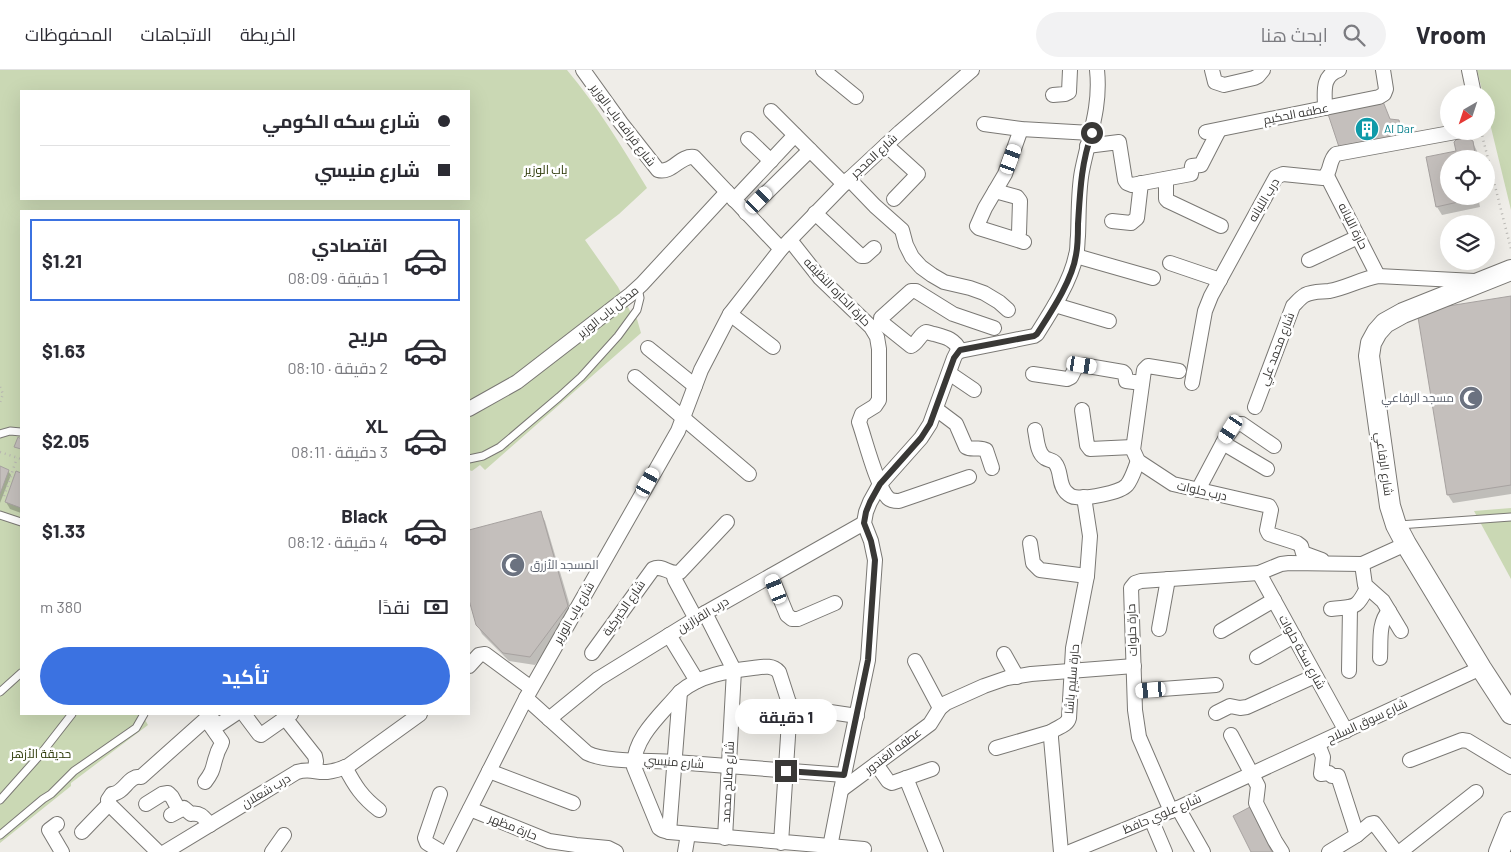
<!DOCTYPE html>
<html lang="ar">
<meta charset="utf-8">
<style>
:root{--surface:#fff;--page:#f2f2f3;--text:#2b2b33;--muted:#7c7c81;--line:#e1e1e2;--accent:#3b72e1}
body{margin:0;font-family:Barlow,Cairo,sans-serif;background:var(--page);color:var(--text);direction:rtl;height:100vh;display:flex;flex-direction:column;font-size:19px;white-space:nowrap}
*{box-sizing:border-box;margin:0}
p{font-size:16px;color:var(--muted)}
.icon{flex:none;width:28px;height:28px;fill:none;stroke:currentColor;stroke-width:2;stroke-linecap:round;stroke-linejoin:round}
.map{position:relative;flex:1;overflow:hidden;direction:ltr}
.side{position:absolute;left:20px;top:140px;width:450px;height:505px;display:flex;flex-direction:column;background:var(--surface);border-radius:0px;box-shadow:0 5px 20px #0002;direction:rtl}
.side>*{flex:none}
.guide{position:absolute;left:20px;top:20px;width:450px;height:110px;border-radius:0px;box-shadow:0 5px 20px #0002;direction:rtl;display:grid;align-content:center;height:110px;padding:0 20px;background:var(--surface)}
.needle{width:32px;rotate:219deg}
.fabs{position:absolute;left:1440px;top:15px;display:grid;gap:10px}
.fabs a{display:grid;place-items:center;width:55px;height:55px;border-radius:50%;background:var(--surface);box-shadow:0 5px 20px #0002;font-size:25px}
.end{position:absolute;width:22px;height:22px;margin:-11px;border:6px solid #393836;background:#fff;box-shadow:0 0 0 2px #fff}
.from{border-radius:50%}
.bubble{position:absolute;height:35px;border-radius:18px;background:var(--surface);box-shadow:0 5px 20px #0002;font-size:16px;font-weight:700;line-height:35px;text-align:center;direction:rtl}
.car{position:absolute;width:15px;height:30px;margin:-15px -8px;border-radius:6px;box-shadow:0 0 4px 1px #0007;background:linear-gradient(#fff 24%,#345 0 40%,#fff 0 76%,#345 0 86%,#fff 0)}
.guide b{display:flex;align-items:center;gap:18px;height:48px;font-size:19px}
.guide b+b{border-top:1px solid var(--line)}
.guide i{width:12px;height:12px;background:var(--text)}
ul{padding:9px 0 0;list-style:none}
li{display:flex;align-items:center;gap:15px;height:82px;margin:0 10px 8px;padding:0 10px;border:2px solid transparent;border-radius:0px}
li div{flex:1}
li b{display:block;font-size:19px}
li em{font-style:normal;font-weight:700}
li.current{border-color:var(--accent)}
li>.icon{width:45px;height:45px;stroke-width:1.5}
.pay{display:flex;align-items:center;gap:12px;height:55px;padding:0 20px;font-size:19px}
.pay p{margin-inline-start:auto}
.cta{display:flex;gap:10px;margin-top:auto;padding:10px 20px}
.cta a{flex:1;height:58px;border-radius:30px;background:var(--accent);color:#fff;font-size:20px;font-weight:700;line-height:58px;text-align:center}
header{display:flex;align-items:center;gap:30px;box-sizing:border-box;height:70px;padding:0 25px;background:var(--surface);border-bottom:1px solid var(--line)}
header strong{font-size:24px}
nav{display:flex;gap:28px;margin-inline-start:auto;font-size:18px}
.search{width:350px;height:45px;background:var(--page);display:flex;align-items:center;gap:12px;box-sizing:border-box;padding:0 18px;border-radius:28px;color:var(--muted);font-size:19px}
.map>svg:first-child{display:block}
.green{fill:#cad8b4;fill-rule:evenodd}
.shadow{fill:#0003}
.building{fill:#c4bfbc;stroke:#a7a2a0}
.lines{fill:none;stroke-linecap:round;stroke-linejoin:round}
.service-casing{stroke:#7a7874;stroke-width:9}
.minor-casing{stroke:#7a7874;stroke-width:16}
.secondary-casing{stroke:#7a7874;stroke-width:22}
.path{stroke:#b8b6b2;stroke-width:2.5;stroke-dasharray:1 4;stroke-linecap:butt}
.service{stroke:#fff;stroke-width:7}
.minor{stroke:#fff;stroke-width:14}
.secondary{stroke:#fff;stroke-width:20}
.route{stroke:#393836;stroke-width:6}
.labels{text-anchor:middle;stroke-width:5;stroke-linejoin:round;paint-order:stroke}
.street-label{font-size:12px;fill:#393836;stroke:#fff}
.culture-label{font-size:12px;fill:#0d838f;stroke:#fff;text-anchor:start}
.park-label{font-size:12px;fill:#2a3704;stroke:#fff}
.worship-label{font-size:12px;fill:#5b616d;stroke:#fff;text-anchor:end}
</style>
<header>
<strong>Vroom</strong>
<div class="search"><svg class="icon" aria-label="search" viewBox="0 0 24 24"><circle cx="10" cy="10" r="6"/><path d="M15 15l6 6"/></svg>ابحث هنا</div>
<nav><a>الخريطة</a><a>الاتجاهات</a><a>المحفوظات</a></nav>
</header>
<div class="map">
<svg width="1511" height="782" viewBox="0 0 1511 782">
<rect width="100%" height="100%" fill="#efede8"/>
<g class="green">
<path d="M0,0H567C598,37 622,77 647,118L619,144L585,170L618,217L630,241L637,249L641,263L485,400L480,395L472,401L469,400V141H21V644H147L144,648L148,655L71,713V716L0,773ZM21,21H469V129H21Z"/>
<path d="M1477,0H1511V140L1486,37V24H1483Z"/>
<path d="M1511,438V509L1474,441Z"/>
</g>
<g class="shadow">
<path d="M1472,71L1477,81L1479,89H1449V126H1478L1480,137L1442,145L1437,137L1427,88L1457,82Z"/>
<path d="M1511,227V424L1453,433L1448,425Z"/>
<path d="M0,398L8,401L11,405L0,433Z"/>
<path d="M17,403L21,404V443L10,439L6,432Z"/>
<path d="M540,442L545,451L573,546L535,595L509,591L482,564L477,554L469,526V462Z"/>
</g>
<g class="building">
<path d="M1382,29L1390,49L1399,50L1403,69L1340,80L1327,41Z"/>
<path d="M1464,66L1473,71L1476,89H1449V126H1475L1476,128L1436,137L1426,87L1456,81L1454,72L1458,68Z"/>
<path d="M1511,226V415L1447,425L1417,241Z"/>
<path d="M18,367L21,369V379L14,377Z"/>
<path d="M0,396L9,400L0,424Z"/>
<path d="M16,401L21,403V438L5,432Z"/>
<path d="M541,441L568,536L530,587L503,583L476,555L469,530V460Z"/>
<path d="M1250,737L1272,782H1251L1233,746Z"/>
</g>
<g class="lines">
<g class="service-casing">
<g id="service">
<path d="M0,364L10,361L21,362"/>
<path d="M469,389L483,386L500,377L559,327L581,307L618,266L637,240L640,228L638,218"/>
<path d="M0,445L21,452"/>
<path d="M1399,455L1511,447"/>
<path d="M0,622L21,603"/>
<path d="M0,730L40,685L72,644"/>
<path d="M0,765L43,729L51,724L74,701L136,658L144,644"/>
</g>
</g>
<g class="minor-casing">
<g id="minor">
<path d="M583,0L621,53L658,100C672,104 680,85 694,87L781,179"/>
<path d="M823,0L856,27"/>
<path d="M1212,0L1215,12L1224,15L1254,8L1258,6L1263,0"/>
<path d="M1469,0L1474,24"/>
<path d="M1053,25L1065,24L1069,22L1070,0"/>
<path d="M1325,38C1325,23 1321,6 1339,0"/>
<path d="M771,41L844,114"/>
<path d="M984,54L1021,59L1091,63"/>
<path d="M1021,59L1005,104L985,138L977,156L979,158L1024,172"/>
<path d="M1206,62L1379,27L1384,24L1386,19L1383,0"/>
<path d="M748,69L771,91"/>
<path d="M886,75L918,104L894,129"/>
<path d="M1087,76L1119,72L1125,110L1127,113L1132,115L1191,104L1192,96L1201,95L1219,60"/>
<path d="M1327,106L1378,206"/>
<path d="M849,109L875,136L902,160L906,175L912,187L921,197L932,205L944,212L970,218L984,223L999,232L1008,240"/>
<path d="M1166,109V129L1168,131L1221,156"/>
<path d="M995,121L1017,127L1020,131L1019,163"/>
<path d="M734,130L795,65"/>
<path d="M746,143L810,80"/>
<path d="M815,143L861,186H865L874,178"/>
<path d="M1112,151L1131,153L1137,148L1141,113"/>
<path d="M790,170L820,208L871,257L877,267L879,279V330L875,336L862,344L859,352C865,369 877,417 888,428C891,431 895,431 899,431L969,407"/>
<path d="M1076,186L1153,208"/>
<path d="M1309,190L1358,167"/>
<path d="M1170,193L1220,210"/>
<path d="M1055,235L1109,251"/>
<path d="M730,244L773,277"/>
<path d="M648,278L695,316"/>
<path d="M960,281C955,269 945,267 934,264C933,264 927,262 926,262C920,264 917,274 911,276L881,252V248L911,221H916L953,244L994,258"/>
<path d="M1179,301L1148,296L1144,300L1133,380L1138,391L1173,414L1269,436L1271,440L1267,460L1269,464L1297,473L1301,476L1303,483L1322,490"/>
<path d="M949,303L974,320"/>
<path d="M1033,304L1067,309L1071,307L1076,297L1082,295L1123,302L1125,304L1126,311L1142,313"/>
<path d="M635,307L749,404"/>
<path d="M1192,313L1205,241L1211,226L1276,107L1283,104L1323,108C1332,102 1328,91 1336,84L1461,61"/>
<path d="M1255,337L1293,236C1297,232 1300,228 1305,225C1313,221 1321,222 1329,221C1346,218 1361,209 1378,206L1475,211"/>
<path d="M469,339L517,312L631,224L642,214L727,122"/>
<path d="M936,339L956,354L966,377C973,381 979,376 986,380L992,398"/>
<path d="M1082,340L1087,375L1090,379L1133,377"/>
<path d="M1035,360C1037,369 1037,383 1045,388C1048,390 1053,390 1055,393C1062,401 1058,414 1066,422C1068,424 1072,427 1075,427C1085,429 1120,423 1127,415C1132,409 1135,398 1138,391"/>
<path d="M1223,373L1267,399"/>
<path d="M1198,420L1225,369L1236,354H1242L1274,376"/>
<path d="M1030,473L1033,493L1040,500L1087,506"/>
<path d="M1362,494L1365,515L1383,531L1401,561"/>
<path d="M673,503L675,510L696,549"/>
<path d="M1259,503L1346,661"/>
<path d="M771,506L787,545L792,549H798L835,533"/>
<path d="M1331,539C1355,536 1356,540 1367,518"/>
<path d="M705,543L734,600L725,768"/>
<path d="M1159,559L1168,509"/>
<path d="M1221,561L1274,530"/>
<path d="M669,565L697,611"/>
<path d="M592,583L653,499C663,494 670,506 680,502L727,452"/>
<path d="M1004,584L1017,607"/>
<path d="M1257,587L1294,566"/>
<path d="M1380,588C1381,572 1378,553 1389,541"/>
<path d="M915,591L940,638"/>
<path d="M469,596L479,585L485,584L531,618"/>
<path d="M1349,601L1350,537"/>
<path d="M1135,621L1216,615"/>
<path d="M526,628L587,683C607,693 651,690 675,692C731,696 787,701 844,705"/>
<path d="M790,636L857,646"/>
<path d="M1216,643L1230,636L1240,638L1247,637L1315,606"/>
<path d="M244,644L259,664L261,665L291,644"/>
<path d="M285,648L315,686L316,691L315,700"/>
<path d="M549,649L598,609L705,543L864,453"/>
<path d="M1231,665L1258,716L1256,733L1275,771L1282,782"/>
<path d="M1318,674L1323,687L1321,704L1329,703L1332,706H1338L1357,765"/>
<path d="M996,678L1051,662"/>
<path d="M1410,690L1462,670L1468,671L1511,697"/>
<path d="M876,694L888,711L892,713L932,699"/>
<path d="M345,697C355,716 362,727 379,740"/>
<path d="M489,701L573,733"/>
<path d="M906,708L936,782"/>
<path d="M205,712C215,699 212,697 217,684C218,679 221,677 222,672L206,649"/>
<path d="M841,720L930,654L940,638L946,633L984,616L1007,608L1031,604L1134,596"/>
<path d="M440,724L425,768L427,773L442,782"/>
<path d="M109,734L108,730L112,724C125,723 128,705 141,707L206,649L211,648L216,653L220,654L235,644"/>
<path d="M109,734L158,782"/>
<path d="M146,734L162,724L168,723L172,727L179,740"/>
<path d="M1178,738L1203,782"/>
<path d="M470,739L549,771L576,775L608,778L616,782"/>
<path d="M1171,741L1139,667L1135,640L1131,518L1135,513L1141,511L1259,503L1281,494L1289,493L1362,494L1406,474"/>
<path d="M171,745L184,738L191,744C201,742 204,748 210,755"/>
<path d="M1151,749L1165,782"/>
<path d="M57,754L49,760L62,782"/>
<path d="M82,762L109,734"/>
<path d="M669,762L680,622"/>
<path d="M781,773L790,636L779,602C772,594 762,597 753,598C728,601 700,605 680,622C662,644 633,667 634,697L659,758L662,760L669,762L864,779"/>
<path d="M165,782L297,702C310,698 316,703 327,702C335,701 341,699 348,696L420,644"/>
<path d="M272,782L284,765"/>
<path d="M448,782L526,628L678,361L701,300L730,244L781,179L844,114L900,62L972,0"/>
<path d="M685,782L688,764"/>
<path d="M829,782L844,705L868,590L875,490L871,471L864,453L866,442L870,432L880,414L921,368L930,354L954,288L957,282L960,281L1034,266L1037,264C1051,242 1071,211 1076,185C1078,179 1077,173 1078,166C1079,145 1078,122 1082,101C1089,66 1101,37 1097,0"/>
<path d="M1061,782L1051,668V662C1057,657 1067,656 1069,648L1073,578L1087,506L1090,466L1084,427"/>
<path d="M1070,782L1178,738L1481,598"/>
<path d="M1329,782L1357,765L1370,754L1374,753L1396,782"/>
<path d="M1400,782L1476,722"/>
</g>
</g>
<g class="secondary-casing">
<g id="secondary">
<path d="M1511,200L1403,243L1385,253L1377,262L1371,273L1369,286L1390,436L1396,455L1406,474L1481,598L1511,644"/>
<path d="M1499,782L1511,752"/>
</g>
</g>
<g class="path">
<path d="M1481,61L1511,179"/>
<path d="M0,317L3,324L0,333"/>
<path d="M0,382L21,389"/>
<path d="M4,426L17,388"/>
</g>
<use href="#service" class="service"/>
<use href="#minor" class="minor"/>
<use href="#secondary" class="secondary"/>
</g>
<g class="lines">
<path class="route" d="M786,701L844,705L868,590L875,490L871,471L864,453L866,442L870,432L880,414L921,368L930,354L954,288L960,280L1034,266L1037,264C1051,242 1072,211 1076,185C1078,175 1078,164 1078,154C1080,123 1081,93 1092,63"/>
</g>
<defs>
<g id="building-disc" transform="scale(1.25)"><circle r="9.5" fill="#0f9aa8" stroke="#fff"/><path d="M-4-6H4V6H1V3H-1V6H-4ZM-2.5-4.3h1.7v1.8h-1.7ZM.8-4.3h1.7v1.8H.8ZM-2.5-1h1.7V.8h-1.7ZM.8-1h1.7V.8H.8Z" fill="#fff"/></g>
<g id="mosque-disc" transform="scale(1.25)"><circle r="9.5" fill="#6b7280" stroke="#fff"/><path d="M3.5-4.9A6 6 0 1 0 3.5 4.9A5 5 0 1 1 3.5-4.9Z" fill="#fff"/></g>
</defs>
<g fill-rule="evenodd">
<use href="#building-disc" x="1367" y="59"/>
<use href="#mosque-disc" x="1471" y="328"/>
<use href="#mosque-disc" x="513" y="495"/>
</g>
<g class="labels">
<g class="street-label">
<text transform="translate(1296 44) rotate(-11)" y="4">عطفه الحكيم</text>
<text transform="translate(623 55) rotate(53)" y="4">شارع قرافه باب الوزير</text>
<text transform="translate(874 86) rotate(-43)" y="4">شارع المحجر</text>
<text transform="translate(1264 130) rotate(-59)" y="4">درب اللبانه</text>
<text transform="translate(1353 156) rotate(63)" y="4">حارة اللبانه</text>
<text transform="translate(837 222) rotate(46)" y="4">حارة الحاره النظيفه</text>
<text transform="translate(608 242) rotate(-39)" y="4">مدخل باب الوزير</text>
<text transform="translate(1277 279) rotate(-69)" y="4">شارع محمد علي</text>
<text transform="translate(1384 394) rotate(82)" y="4">شارع الرفاعي</text>
<text transform="translate(1202 421) rotate(13)" y="4">درب حلوات</text>
<text transform="translate(624 538) rotate(-55)" y="4">شارع الخبركية</text>
<text transform="translate(574 543) rotate(-60)" y="4">شارع باب الوزير</text>
<text transform="translate(703 545) rotate(-31)" y="4">درب القزازين</text>
<text transform="translate(1132 560) rotate(-92)" y="4">حارة حلوات</text>
<text transform="translate(1302 582) rotate(61)" y="4">شارع سكة حلوات</text>
<text transform="translate(1072 609) rotate(-85)" y="4">حارة سليم باشا</text>
<text transform="translate(1367 651) rotate(-25)" y="4">شارع سوق السلاح</text>
<text transform="translate(893 681) rotate(-37)" y="4">عطفه الغندور</text>
<text transform="translate(674 692) rotate(4)" y="4">شارع منيسي</text>
<text transform="translate(728 712) rotate(-87)" y="4">شارع صالح محمد</text>
<text transform="translate(266 721) rotate(-31)" y="4">درب شعلان</text>
<text transform="translate(1162 744) rotate(-23)" y="4">شارع علوي حافظ</text>
<text transform="translate(513 757) rotate(22)" y="4">حارة مظهر</text>
</g>
<g class="culture-label">
<text x="1384" y="63">Al Dar</text>
</g>
<g class="park-label">
<text x="546" y="104">باب الوزير</text>
<text x="41" y="688">حديقة الأزهر</text>
</g>
<g class="worship-label">
<text x="1454" y="332">مسجد الرفاعي</text>
<text x="530" y="499" text-anchor="start">المسجد الأزرق</text>
</g>
</g>
</svg>
<div class="fabs">
<a><svg class="needle" viewBox="-14 -14 28 28"><path d="M0-13l5 13h-10z" fill="#e53935"/><path d="M0 13l5-13h-10z" fill="#7c7c81"/></svg></a>
<a><svg class="icon" aria-label="locate" viewBox="0 0 24 24"><circle cx="12" cy="12" r="6"/><path d="M12 2v4M12 18v4M2 12h4M18 12h4"/></svg></a>
<a><svg class="icon" aria-label="layers" viewBox="0 0 24 24"><path d="M12 4l9 5-9 5-9-5zM3 14l9 5 9-5"/></svg></a>
</div>
<i class="end from" style="left:1092px;top:63px"></i>
<i class="end" style="left:786px;top:701px"></i>
<div class="bubble" style="left:735px;top:629px;width:102px">1 دقيقة</div>
<i class="car" style="left:1011px;top:89px;rotate:20deg"></i>
<i class="car" style="left:759px;top:130px;rotate:45deg"></i>
<i class="car" style="left:1082px;top:295px;rotate:99deg"></i>
<i class="car" style="left:1231px;top:359px;rotate:213deg"></i>
<i class="car" style="left:648px;top:412px;rotate:29deg"></i>
<i class="car" style="left:776px;top:519px;rotate:338deg"></i>
<i class="car" style="left:1151px;top:620px;rotate:265deg"></i>
<div class="guide">
<b><i class="from"></i>شارع سكه الكومي</b>
<b><i></i>شارع منيسي</b>
</div>
<section class="side">
<ul>
<li class="current"><svg class="icon" aria-label="car" viewBox="0 0 24 24"><path d="M5 17H2v-5l4-1 3-4h7l3 4 3 1v5h-3M9 17h6M6 11h13"/><circle cx="7" cy="17" r="2"/><circle cx="17" cy="17" r="2"/></svg><div><b>اقتصادي</b><p>1 دقيقة · 08:09</p></div><em>$1.21</em></li>
<li><svg class="icon" aria-label="car" viewBox="0 0 24 24"><path d="M5 17H2v-5l4-1 3-4h7l3 4 3 1v5h-3M9 17h6M6 11h13"/><circle cx="7" cy="17" r="2"/><circle cx="17" cy="17" r="2"/></svg><div><b>مريح</b><p>2 دقيقة · 08:10</p></div><em>$1.63</em></li>
<li><svg class="icon" aria-label="car" viewBox="0 0 24 24"><path d="M5 17H2v-5l4-1 3-4h7l3 4 3 1v5h-3M9 17h6M6 11h13"/><circle cx="7" cy="17" r="2"/><circle cx="17" cy="17" r="2"/></svg><div><b>XL</b><p>3 دقيقة · 08:11</p></div><em>$2.05</em></li>
<li><svg class="icon" aria-label="car" viewBox="0 0 24 24"><path d="M5 17H2v-5l4-1 3-4h7l3 4 3 1v5h-3M9 17h6M6 11h13"/><circle cx="7" cy="17" r="2"/><circle cx="17" cy="17" r="2"/></svg><div><b>Black</b><p>4 دقيقة · 08:12</p></div><em>$1.33</em></li>
</ul>
<div class="pay"><svg class="icon" aria-label="cash" viewBox="0 0 24 24"><path d="M3 7h18v10H3z"/><circle cx="12" cy="12" r="2"/></svg>نقدًا<p>380 m</p></div>
<div class="cta"><a>تأكيد</a></div>
</section>
</div>
